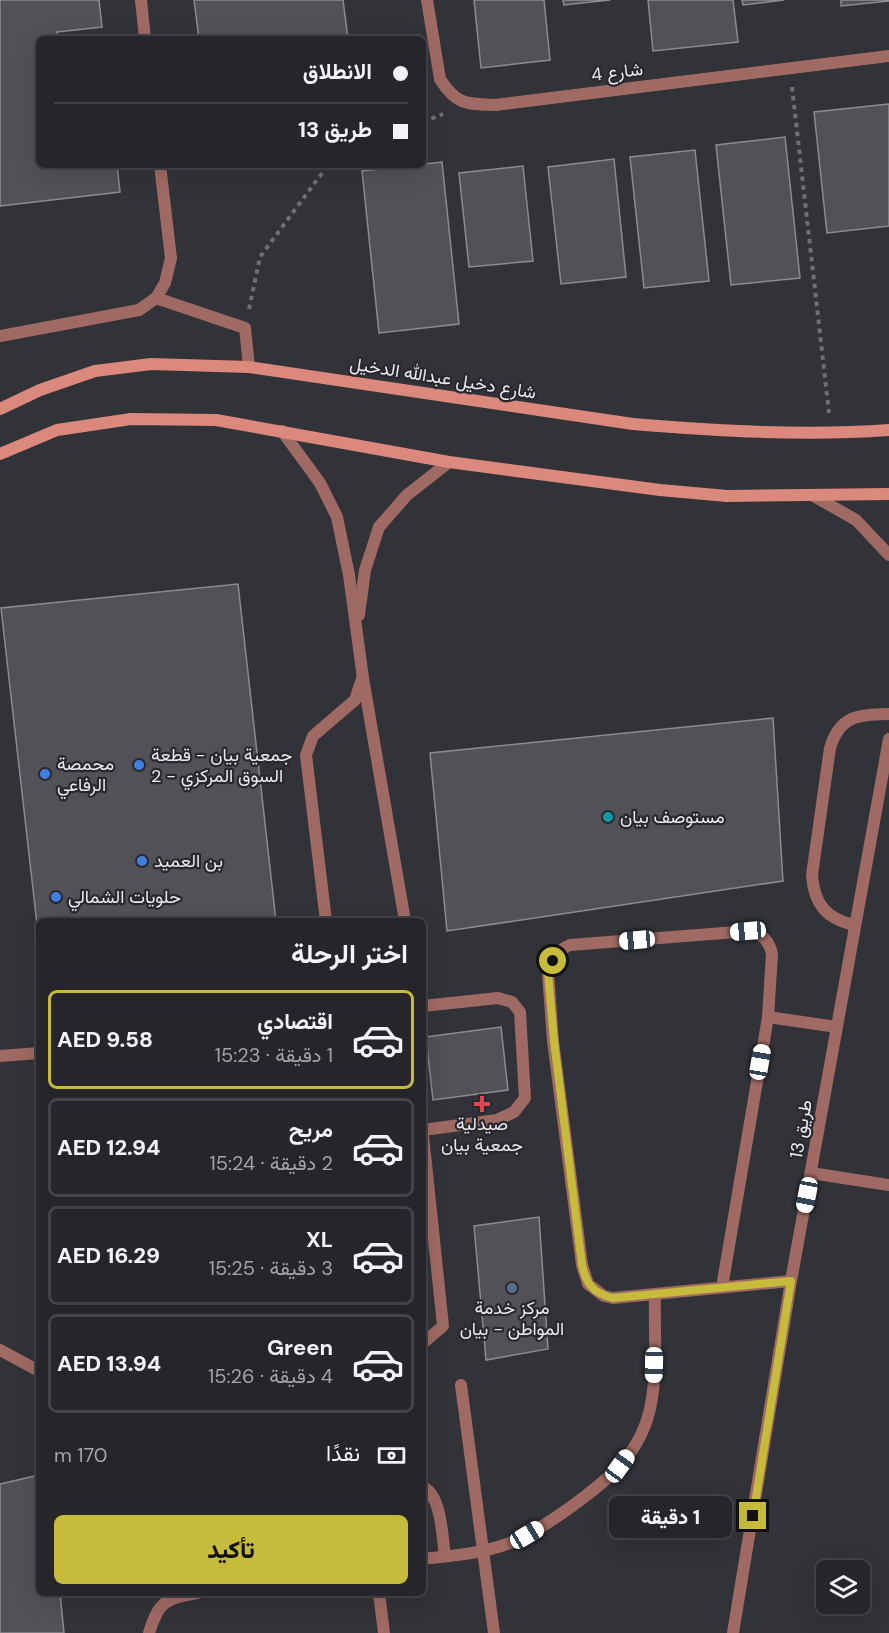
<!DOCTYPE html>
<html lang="ar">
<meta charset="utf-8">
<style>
:root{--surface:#26262a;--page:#323236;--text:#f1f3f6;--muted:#a4a5a8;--line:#424347;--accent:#c7bb3b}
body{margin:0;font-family:"DM Sans",Vazirmatn,sans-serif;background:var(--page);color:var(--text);direction:rtl;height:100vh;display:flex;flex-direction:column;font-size:22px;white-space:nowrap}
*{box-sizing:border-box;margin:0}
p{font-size:20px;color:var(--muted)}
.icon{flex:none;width:33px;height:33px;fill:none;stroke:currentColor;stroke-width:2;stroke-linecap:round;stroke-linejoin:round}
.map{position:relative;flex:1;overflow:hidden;direction:ltr}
.panel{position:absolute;left:36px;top:918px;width:390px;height:678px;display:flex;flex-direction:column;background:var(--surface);border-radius:9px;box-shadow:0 6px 24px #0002,0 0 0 2px var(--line);direction:rtl}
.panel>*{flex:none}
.hud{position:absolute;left:36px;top:36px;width:390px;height:132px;border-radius:9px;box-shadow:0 6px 24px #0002,0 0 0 2px var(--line);direction:rtl;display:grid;align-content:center;height:132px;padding:0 18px;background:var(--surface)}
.buttons{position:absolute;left:816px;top:1560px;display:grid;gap:12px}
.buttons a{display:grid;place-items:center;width:54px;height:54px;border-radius:9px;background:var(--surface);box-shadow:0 6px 24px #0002,0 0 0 2px var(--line);font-size:30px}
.end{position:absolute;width:27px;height:27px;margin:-14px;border:8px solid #c7bb3b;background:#111;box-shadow:0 0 0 3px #111}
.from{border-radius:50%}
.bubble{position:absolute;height:42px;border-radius:9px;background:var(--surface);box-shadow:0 6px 24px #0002,0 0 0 2px var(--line);font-size:20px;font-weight:800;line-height:42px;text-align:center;direction:rtl}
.car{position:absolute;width:18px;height:36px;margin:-18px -9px;border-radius:8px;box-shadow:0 0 4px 2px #0007;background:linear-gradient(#fff 24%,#345 0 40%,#fff 0 76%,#345 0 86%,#fff 0)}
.hud b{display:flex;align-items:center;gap:21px;height:57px;font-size:22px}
.hud b+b{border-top:2px solid var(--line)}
.hud i{width:15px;height:15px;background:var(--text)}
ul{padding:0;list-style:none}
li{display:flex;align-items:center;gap:18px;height:99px;margin:0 12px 9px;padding:0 6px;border:3px solid var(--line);border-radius:9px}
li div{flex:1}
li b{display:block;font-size:22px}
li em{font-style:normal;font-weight:800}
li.active{border-color:var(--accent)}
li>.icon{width:54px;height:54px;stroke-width:1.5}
h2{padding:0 18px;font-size:27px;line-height:72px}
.pay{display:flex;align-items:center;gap:15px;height:66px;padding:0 18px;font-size:22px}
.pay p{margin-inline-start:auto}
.button{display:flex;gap:12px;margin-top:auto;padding:12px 18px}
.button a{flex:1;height:69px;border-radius:9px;background:var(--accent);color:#111;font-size:24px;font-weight:800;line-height:69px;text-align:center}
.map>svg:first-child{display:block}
.building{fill:#515157;stroke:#8b8c92;stroke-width:1.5}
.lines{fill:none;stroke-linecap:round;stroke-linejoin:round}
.path{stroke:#6f6f74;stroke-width:4;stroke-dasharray:4.5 4.5;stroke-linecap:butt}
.lane{stroke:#9f6a63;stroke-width:12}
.street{stroke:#9f6a63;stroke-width:12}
.secondary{stroke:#db887d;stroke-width:12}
.route{stroke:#c7bb3b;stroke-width:8}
.shop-dot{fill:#3f7fe0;stroke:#28292e;stroke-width:2}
.culture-dot{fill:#0f9aa8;stroke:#28292e;stroke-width:2}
.health-dot{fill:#e0444e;stroke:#28292e;stroke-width:2}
.service-dot{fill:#5c6f8a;stroke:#28292e;stroke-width:2}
.labels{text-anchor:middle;stroke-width:4.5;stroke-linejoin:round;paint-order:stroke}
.street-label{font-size:18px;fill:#eaeaed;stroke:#28292e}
.poi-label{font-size:18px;fill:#eaeaed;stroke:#28292e;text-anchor:start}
</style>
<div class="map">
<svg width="889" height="1633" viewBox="0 0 889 1633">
<rect width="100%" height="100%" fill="#323338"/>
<g class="building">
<path d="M0,0H99L102,27L57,32V39H39V165H117L120,192L0,206Z"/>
<path d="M194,0H343L348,39H199Z"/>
<path d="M474,0H544L550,60L481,68Z"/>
<path d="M563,0H610L564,5Z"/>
<path d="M648,0H733L738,42L653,51Z"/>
<path d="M742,0H784L743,5Z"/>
<path d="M841,0H889V1L841,6Z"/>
<path d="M889,104V226L827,233L814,112Z"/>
<path d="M785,137L800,278L731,285L716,145Z"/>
<path d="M695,150L709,281L644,288L630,157Z"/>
<path d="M614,159L626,277L561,284L548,167Z"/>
<path d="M442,162L459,324L379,333L362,171Z"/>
<path d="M523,166L533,261L469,267L459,173Z"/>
<path d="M238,584L276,921H39V942L1,608Z"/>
<path d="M773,718L783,881L447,931L430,753Z"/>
<path d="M501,1027L508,1090L433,1100L426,1037Z"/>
<path d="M539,1217L548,1349L486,1360L474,1226Z"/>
<path d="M39,1475V1593H60L64,1633H0V1484Z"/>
</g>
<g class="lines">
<g class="path">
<path d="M792,87L829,413"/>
<path d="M423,122L443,114"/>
<path d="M249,309L260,257L328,165"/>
</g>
<g class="lane">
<path d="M141,0L145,39"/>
<path d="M156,298L245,328L249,367"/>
<path d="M0,336L139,310L156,298L165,283L171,258L160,165"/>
<path d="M282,431L320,483L337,517L349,575L363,678L405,921"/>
<path d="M359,615L365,570L379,527L407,495L449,462"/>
<path d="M326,921L306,755L313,736L355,700L362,679"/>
<path d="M855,925C826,919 814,904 812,875L830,748C840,715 858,715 889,714"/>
<path d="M423,1006L498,998L512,1002L520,1012L525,1098L514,1112L497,1120L423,1130"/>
<path d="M768,1017L837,1027"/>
<path d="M0,1056L39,1053"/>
<path d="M423,1135L443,1326L423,1343"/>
<path d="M722,1287L768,1017L772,954C769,940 762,934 749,931L570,945C557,950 553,961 548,973L553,1041L582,1265L588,1284L604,1296L613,1298L791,1281"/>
<path d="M0,1350L39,1371"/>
<path d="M461,1385L494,1633"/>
<path d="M423,1487C442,1496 442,1537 445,1556"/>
<path d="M423,1559C450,1556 478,1554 504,1545C528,1537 548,1523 568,1509C605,1482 639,1457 650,1409C658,1372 654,1332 655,1294"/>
<path d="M379,1593L384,1633"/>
<path d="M149,1633C159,1601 165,1599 197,1593"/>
</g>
<g class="street">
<path d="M427,0L440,79C456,105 467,104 495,105L889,56"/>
<path d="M812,495L856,520L889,555"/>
<path d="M811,1173L889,1185"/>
<path d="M733,1633L791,1281L889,739"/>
</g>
<g class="secondary">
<path d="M0,409L40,390L95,371L151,364L249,367L633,424C718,431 804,436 889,430"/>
<path d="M0,454L57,430L131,419L216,420L449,462L660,490L727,496L889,494"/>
</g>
</g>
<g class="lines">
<path class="route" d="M553,961L548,973L554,1041L582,1265C586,1284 594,1294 613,1298L791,1281L753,1516"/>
</g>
<g class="shop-dot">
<circle cx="139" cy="765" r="6"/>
<circle cx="45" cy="774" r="6"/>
<circle cx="142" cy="861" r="6"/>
<circle cx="56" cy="897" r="6"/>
</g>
<circle class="culture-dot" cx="608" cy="817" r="6"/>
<path class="health-dot" d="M479 1095h6v6h6v6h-6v6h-6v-6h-6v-6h6z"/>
<circle class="service-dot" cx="512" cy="1288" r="6"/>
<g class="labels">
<g class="street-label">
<text transform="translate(617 72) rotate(-7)" y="6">شارع 4</text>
<text transform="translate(443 378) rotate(9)" y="6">شارع دخيل عبدالله الدخيل</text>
<text transform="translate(801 1129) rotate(-80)" y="6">طريق 13</text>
</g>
<g class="poi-label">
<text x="151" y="761">جمعية بيان - قطعة<tspan x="151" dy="21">2 - السوق المركزي</tspan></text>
<text x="57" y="770">محمصة<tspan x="57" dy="21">الرفاعي</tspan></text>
<text x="620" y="823">مستوصف بيان</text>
<text x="154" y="867">بن العميد</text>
<text x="68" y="903">حلويات الشمالي</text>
<text x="482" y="1130" text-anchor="middle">صيدلية<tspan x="482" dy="21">جمعية بيان</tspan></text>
<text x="512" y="1314" text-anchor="middle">مركز خدمة<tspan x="512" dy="21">المواطن - بيان</tspan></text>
</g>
</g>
</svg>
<div class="buttons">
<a><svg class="icon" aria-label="layers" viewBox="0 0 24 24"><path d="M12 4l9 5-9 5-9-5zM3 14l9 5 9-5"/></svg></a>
</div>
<i class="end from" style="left:553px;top:961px"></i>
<i class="end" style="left:753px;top:1516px"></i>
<div class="bubble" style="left:609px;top:1496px;width:123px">1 دقيقة</div>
<i class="car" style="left:748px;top:931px;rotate:265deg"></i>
<i class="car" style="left:637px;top:940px;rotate:265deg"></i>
<i class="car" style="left:760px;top:1062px;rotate:10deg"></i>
<i class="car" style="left:807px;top:1195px;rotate:191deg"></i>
<i class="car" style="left:654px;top:1365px;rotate:181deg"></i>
<i class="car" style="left:620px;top:1466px;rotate:36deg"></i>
<i class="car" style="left:527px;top:1535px;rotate:59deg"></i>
<div class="hud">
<b><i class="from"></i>الانطلاق</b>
<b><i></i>طريق 13</b>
</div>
<section class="panel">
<h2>اختر الرحلة</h2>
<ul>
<li class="active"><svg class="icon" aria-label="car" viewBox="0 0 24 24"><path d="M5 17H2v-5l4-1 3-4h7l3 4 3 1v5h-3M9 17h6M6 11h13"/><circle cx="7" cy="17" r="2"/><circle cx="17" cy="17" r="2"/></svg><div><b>اقتصادي</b><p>1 دقيقة · 15:23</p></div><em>AED 9.58</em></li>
<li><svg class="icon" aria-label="car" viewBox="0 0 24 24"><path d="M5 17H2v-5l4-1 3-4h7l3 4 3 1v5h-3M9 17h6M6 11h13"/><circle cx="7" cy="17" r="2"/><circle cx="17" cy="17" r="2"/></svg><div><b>مريح</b><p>2 دقيقة · 15:24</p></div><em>AED 12.94</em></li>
<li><svg class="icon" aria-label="car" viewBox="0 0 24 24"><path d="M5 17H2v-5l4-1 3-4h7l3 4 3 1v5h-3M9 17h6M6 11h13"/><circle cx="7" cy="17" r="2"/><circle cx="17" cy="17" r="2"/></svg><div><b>XL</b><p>3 دقيقة · 15:25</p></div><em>AED 16.29</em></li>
<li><svg class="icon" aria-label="car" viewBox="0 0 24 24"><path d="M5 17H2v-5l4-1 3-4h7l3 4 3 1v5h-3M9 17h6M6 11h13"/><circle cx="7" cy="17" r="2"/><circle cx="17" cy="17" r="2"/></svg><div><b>Green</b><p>4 دقيقة · 15:26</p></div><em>AED 13.94</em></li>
</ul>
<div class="pay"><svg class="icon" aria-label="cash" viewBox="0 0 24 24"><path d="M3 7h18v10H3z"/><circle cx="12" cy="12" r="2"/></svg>نقدًا<p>170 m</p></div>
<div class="button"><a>تأكيد</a></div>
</section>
</div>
